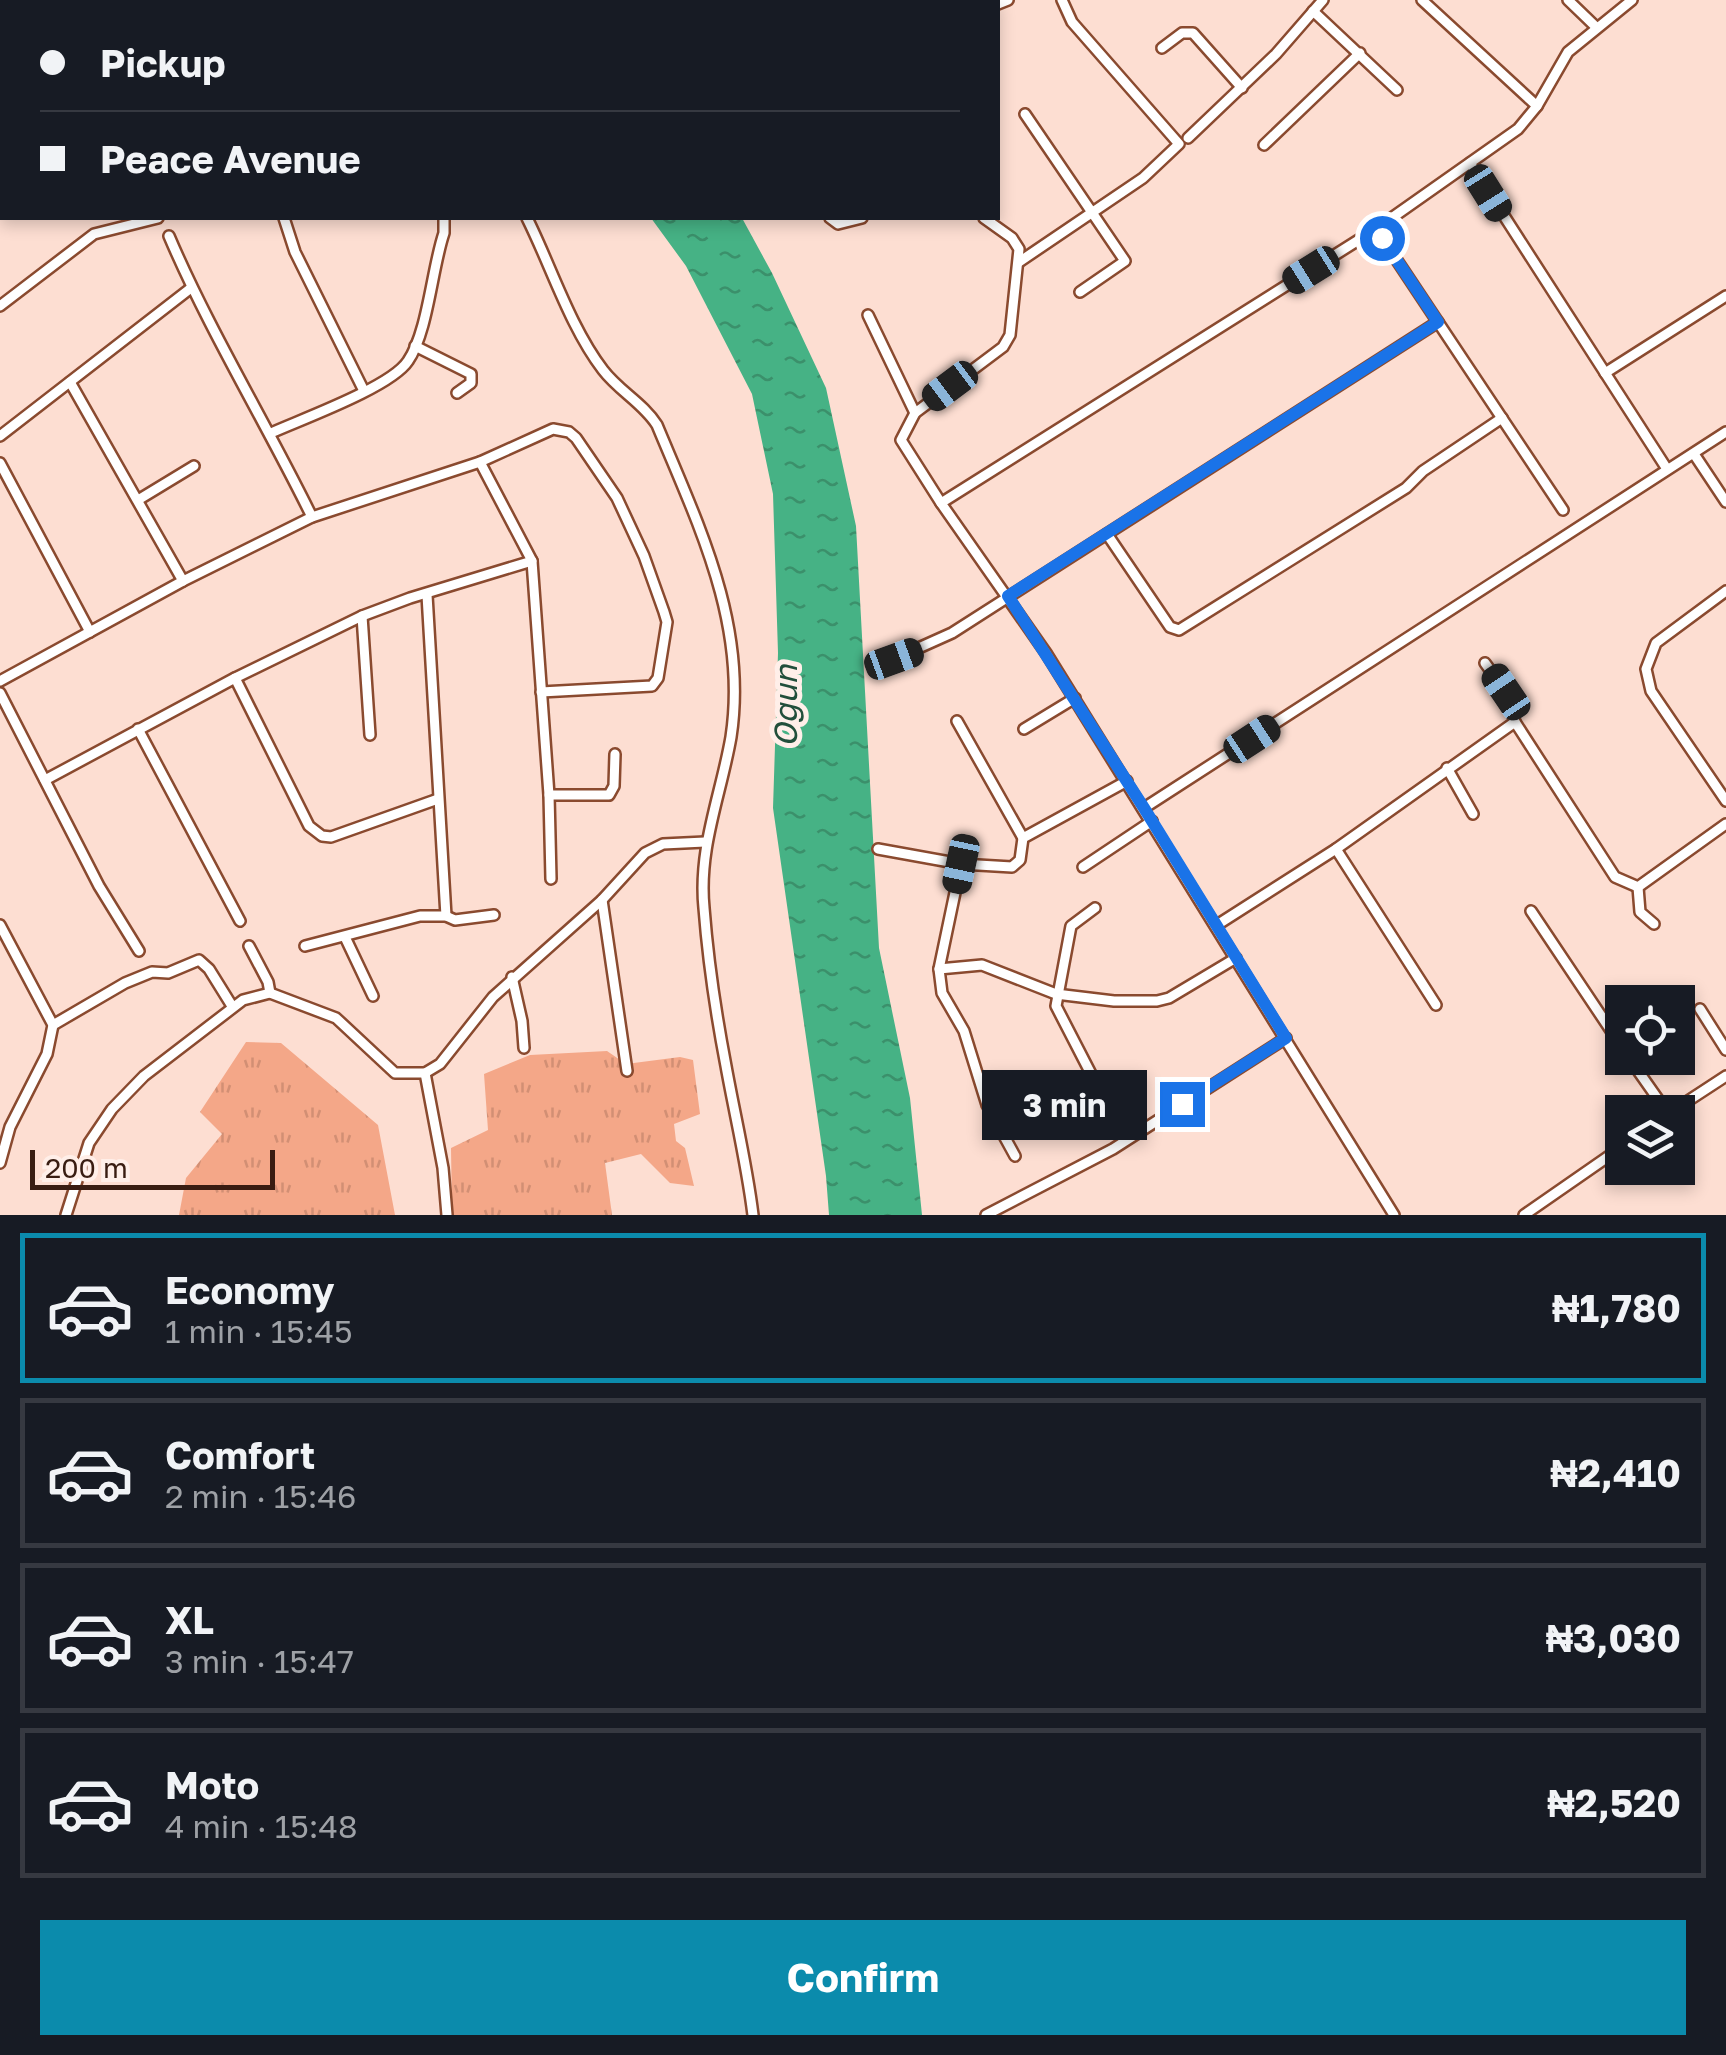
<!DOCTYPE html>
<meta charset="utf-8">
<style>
:root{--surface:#171b24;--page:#20242c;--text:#f1f3f6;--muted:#9ea1a6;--line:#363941;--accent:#0b8bac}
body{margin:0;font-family:"Golos Text",sans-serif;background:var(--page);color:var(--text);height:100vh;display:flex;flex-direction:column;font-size:38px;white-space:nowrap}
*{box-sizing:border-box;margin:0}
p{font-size:32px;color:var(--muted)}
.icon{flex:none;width:55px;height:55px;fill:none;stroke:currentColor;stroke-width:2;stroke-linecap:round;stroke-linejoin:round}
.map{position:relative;height:1215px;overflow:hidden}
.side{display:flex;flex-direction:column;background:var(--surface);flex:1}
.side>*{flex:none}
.top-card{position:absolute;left:0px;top:0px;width:1000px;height:220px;box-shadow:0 5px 15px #0003;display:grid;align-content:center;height:220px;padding:0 40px;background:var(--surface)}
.buttons{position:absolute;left:1605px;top:985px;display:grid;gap:20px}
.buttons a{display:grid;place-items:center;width:90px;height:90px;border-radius:0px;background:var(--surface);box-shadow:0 5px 15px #0003;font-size:50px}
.scale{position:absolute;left:30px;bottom:25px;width:245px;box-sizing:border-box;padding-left:10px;border:5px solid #391d12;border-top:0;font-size:28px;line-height:35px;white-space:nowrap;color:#391d12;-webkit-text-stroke:8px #ffefe9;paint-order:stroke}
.end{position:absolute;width:45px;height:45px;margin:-22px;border:12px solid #1a73e8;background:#fff;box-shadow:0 0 0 5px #fff}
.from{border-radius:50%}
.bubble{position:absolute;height:70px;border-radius:0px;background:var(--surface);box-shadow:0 5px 15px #0003;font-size:32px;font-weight:700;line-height:70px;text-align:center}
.car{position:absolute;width:30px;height:60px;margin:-30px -15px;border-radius:12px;box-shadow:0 0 8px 2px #0007;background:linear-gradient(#222 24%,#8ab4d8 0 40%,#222 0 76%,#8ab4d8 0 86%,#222 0)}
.top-card b{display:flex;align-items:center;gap:35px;height:95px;font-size:38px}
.top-card b+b{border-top:2px solid var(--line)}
.top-card i{width:25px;height:25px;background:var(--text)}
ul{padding:18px 0 0;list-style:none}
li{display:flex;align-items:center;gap:30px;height:150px;margin:0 20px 15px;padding:0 20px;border:5px solid var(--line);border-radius:0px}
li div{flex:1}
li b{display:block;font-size:38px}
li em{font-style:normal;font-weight:700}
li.active{border-color:var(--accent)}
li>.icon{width:90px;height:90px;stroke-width:1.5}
.button{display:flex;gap:20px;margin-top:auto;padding:20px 40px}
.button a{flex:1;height:115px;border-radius:0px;background:var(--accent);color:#fff;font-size:40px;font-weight:700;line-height:115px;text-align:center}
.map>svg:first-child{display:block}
.grass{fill:url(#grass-tufts)}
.water{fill:url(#water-ripples)}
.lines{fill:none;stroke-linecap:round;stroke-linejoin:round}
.street-casing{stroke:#8a4a2f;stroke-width:14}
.street{stroke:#fff;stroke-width:9}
.route{stroke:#1a73e8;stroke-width:12}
.labels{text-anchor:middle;stroke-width:10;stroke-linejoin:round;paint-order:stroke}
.water-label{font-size:32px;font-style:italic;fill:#224f3b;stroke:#ffefe9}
</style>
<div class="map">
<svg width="1726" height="1215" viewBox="0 0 1726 1215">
<defs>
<pattern id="grass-tufts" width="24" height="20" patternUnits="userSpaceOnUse" patternTransform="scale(2.5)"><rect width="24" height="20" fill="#f4a788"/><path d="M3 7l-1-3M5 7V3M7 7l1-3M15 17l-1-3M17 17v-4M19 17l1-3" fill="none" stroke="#d28f74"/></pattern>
<pattern id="water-ripples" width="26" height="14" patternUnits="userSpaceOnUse" patternTransform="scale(2.5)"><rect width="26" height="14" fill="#46b285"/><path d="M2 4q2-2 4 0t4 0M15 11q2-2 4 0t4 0" fill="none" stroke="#3b906b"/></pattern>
</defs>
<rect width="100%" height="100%" fill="#fdded2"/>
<g class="grass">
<path d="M246,1042L281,1043L378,1125L395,1215H179L186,1178L222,1134L200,1112Z"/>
<path d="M607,1051L626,1064L680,1057L693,1060L700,1114L674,1124L676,1141L685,1148L694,1186L670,1183L641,1154L605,1163L612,1215H452L451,1148L488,1130L484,1074L530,1055Z"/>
</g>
<path class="water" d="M651,218H742L772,273L826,388L856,526L879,948L910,1098L922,1215H829L826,1176L773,808L778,653L773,494L752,394L686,266Z"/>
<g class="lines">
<g class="street-casing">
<g id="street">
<path d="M176,0V2"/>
<path d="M298,0L299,2"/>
<path d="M684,0L686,2"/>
<path d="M807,0L809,2"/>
<path d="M939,0V2"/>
<path d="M1422,0L1537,106"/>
<path d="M1568,0L1596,27"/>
<path d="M60,2V0"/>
<path d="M998,4L1008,0"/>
<path d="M1313,11L1397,90"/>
<path d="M1162,48L1182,33H1193L1242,88"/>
<path d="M0,111H2"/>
<path d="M1025,114L1125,261L1080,292"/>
<path d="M1188,138L1276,54L1323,0"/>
<path d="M1264,145L1360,53"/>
<path d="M1470,163L1667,469"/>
<path d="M284,218L295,252L364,391"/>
<path d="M527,218C551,266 570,327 603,370C619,391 643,403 657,425C699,526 748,625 731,737C721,795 698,848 704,908C708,960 716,1014 726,1066C735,1116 747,1165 753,1215"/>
<path d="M830,218L838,224L862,218"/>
<path d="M1376,229L1563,510"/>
<path d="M169,236C210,332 266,423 312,517"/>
<path d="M1019,262L1143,178L1179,144L1072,22L1062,0"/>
<path d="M0,306L94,234L158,218"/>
<path d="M868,315L915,413"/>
<path d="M415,346L471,374V383L457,393"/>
<path d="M1605,373L1726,296"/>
<path d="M70,382L183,581"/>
<path d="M271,433C302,419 391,387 408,361C428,332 432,268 444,233V218"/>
<path d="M0,436L191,288"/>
<path d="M1694,454L1726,502"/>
<path d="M480,462L532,561L549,795L551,879"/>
<path d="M0,463L90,632"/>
<path d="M138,500L194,466"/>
<path d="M941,503L901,440L915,413L1003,347L1010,335L1019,249L1012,238L984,218"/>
<path d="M1107,534L1170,627L1179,630L1406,488L1423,471L1502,418"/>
<path d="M1726,591L1656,643L1646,669L1651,691L1726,801"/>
<path d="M427,595L446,916"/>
<path d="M362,616L370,735"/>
<path d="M894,659L952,633L1438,322"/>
<path d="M1485,663L1506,692L1515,722L1615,877L1638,887L1726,824"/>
<path d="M235,678L309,826L322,836L331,837L438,799"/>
<path d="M0,681L183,581L312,517L480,462L553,429L569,432L576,438L617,498L644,556L664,612L667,622L658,678L652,686L541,692"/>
<path d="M0,693L99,886L139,951"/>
<path d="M957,721L1023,838"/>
<path d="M138,729L240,921"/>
<path d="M1024,729L1075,698"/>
<path d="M1447,768L1473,814"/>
<path d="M45,780L235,678L362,616L410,598L532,561"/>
<path d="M549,795H609L614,786L615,754"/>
<path d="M1144,808L1726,432"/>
<path d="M878,849L961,864L1012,867L1020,860L1023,838L1127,781"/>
<path d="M1336,849L1436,1005"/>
<path d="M961,864L939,969L942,993L964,1031L987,1105L1015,1156"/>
<path d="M1083,867L1152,821"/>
<path d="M1638,887L1640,912L1654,924"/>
<path d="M602,900L627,1071"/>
<path d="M1095,908L1071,926L1056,1006L1121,1132"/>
<path d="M1531,911L1622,1047"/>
<path d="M0,925L53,1025L47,1054L10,1127L0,1163"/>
<path d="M1217,925L1336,849L1515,722"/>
<path d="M345,937L373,996"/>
<path d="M249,946L268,982L270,993"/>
<path d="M305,946L420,916H446L455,920L494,915"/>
<path d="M939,969L982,965L1056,994L1114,1001H1157L1169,998L1236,958"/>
<path d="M512,977L522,1021L524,1048"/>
<path d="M1700,1009L1726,1050"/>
<path d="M53,1025L125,983L152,972L168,973L199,960L209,969L232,1006"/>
<path d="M1629,1058L1667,1112"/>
<path d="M425,1073L443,1168L447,1215"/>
<path d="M1671,1112L1726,1076"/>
<path d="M66,1215L89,1143L112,1109L144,1076L243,1000L270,993L336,1018L395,1073H425L440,1064L493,997L602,900L645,853L663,844L705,842"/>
<path d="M986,1215L1113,1149L1286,1038"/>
<path d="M1394,1215L1046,653L941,503L1376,229L1518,129L1537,106L1568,52L1632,0"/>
<path d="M1524,1215L1622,1147"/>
</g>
</g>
<use href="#street" class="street"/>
</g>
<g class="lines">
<path class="route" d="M1182,1104L1286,1038L1144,808L1008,596L1438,322L1382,238"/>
</g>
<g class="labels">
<g class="water-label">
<text transform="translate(786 706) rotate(-90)" y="11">Ogun</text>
</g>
</g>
</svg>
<div class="buttons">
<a><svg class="icon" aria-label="locate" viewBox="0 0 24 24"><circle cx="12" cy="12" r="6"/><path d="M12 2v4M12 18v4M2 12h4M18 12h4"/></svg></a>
<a><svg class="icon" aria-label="layers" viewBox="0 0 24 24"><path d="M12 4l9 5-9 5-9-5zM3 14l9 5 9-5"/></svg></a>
</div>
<div class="scale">200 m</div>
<i class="end from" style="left:1382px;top:238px"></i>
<i class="end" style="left:1182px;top:1104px"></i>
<div class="bubble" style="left:982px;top:1070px;width:165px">3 min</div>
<i class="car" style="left:1488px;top:193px;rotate:148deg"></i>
<i class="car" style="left:1311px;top:270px;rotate:238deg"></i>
<i class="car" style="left:950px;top:386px;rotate:233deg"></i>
<i class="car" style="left:894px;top:659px;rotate:70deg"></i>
<i class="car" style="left:1506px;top:692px;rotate:326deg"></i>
<i class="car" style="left:1252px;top:739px;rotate:57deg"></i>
<i class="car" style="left:961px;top:864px;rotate:192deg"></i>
<div class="top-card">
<b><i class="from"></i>Pickup</b>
<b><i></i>Peace Avenue</b>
</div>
</div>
<section class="side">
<ul>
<li class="active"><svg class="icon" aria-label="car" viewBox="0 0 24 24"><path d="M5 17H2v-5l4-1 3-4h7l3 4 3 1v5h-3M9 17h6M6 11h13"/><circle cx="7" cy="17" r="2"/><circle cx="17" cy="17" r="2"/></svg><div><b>Economy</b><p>1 min · 15:45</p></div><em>₦1,780</em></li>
<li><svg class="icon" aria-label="car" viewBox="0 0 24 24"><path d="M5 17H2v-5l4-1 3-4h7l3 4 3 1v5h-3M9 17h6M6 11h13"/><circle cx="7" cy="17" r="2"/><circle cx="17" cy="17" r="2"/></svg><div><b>Comfort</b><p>2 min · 15:46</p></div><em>₦2,410</em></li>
<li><svg class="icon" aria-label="car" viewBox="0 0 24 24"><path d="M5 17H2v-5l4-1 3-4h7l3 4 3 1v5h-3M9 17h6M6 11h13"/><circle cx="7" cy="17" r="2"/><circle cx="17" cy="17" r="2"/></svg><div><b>XL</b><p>3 min · 15:47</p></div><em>₦3,030</em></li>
<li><svg class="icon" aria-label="car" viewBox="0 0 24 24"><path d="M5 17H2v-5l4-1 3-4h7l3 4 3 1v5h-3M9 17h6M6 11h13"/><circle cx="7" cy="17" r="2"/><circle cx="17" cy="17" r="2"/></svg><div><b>Moto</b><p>4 min · 15:48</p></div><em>₦2,520</em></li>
</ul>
<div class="button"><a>Confirm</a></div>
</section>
